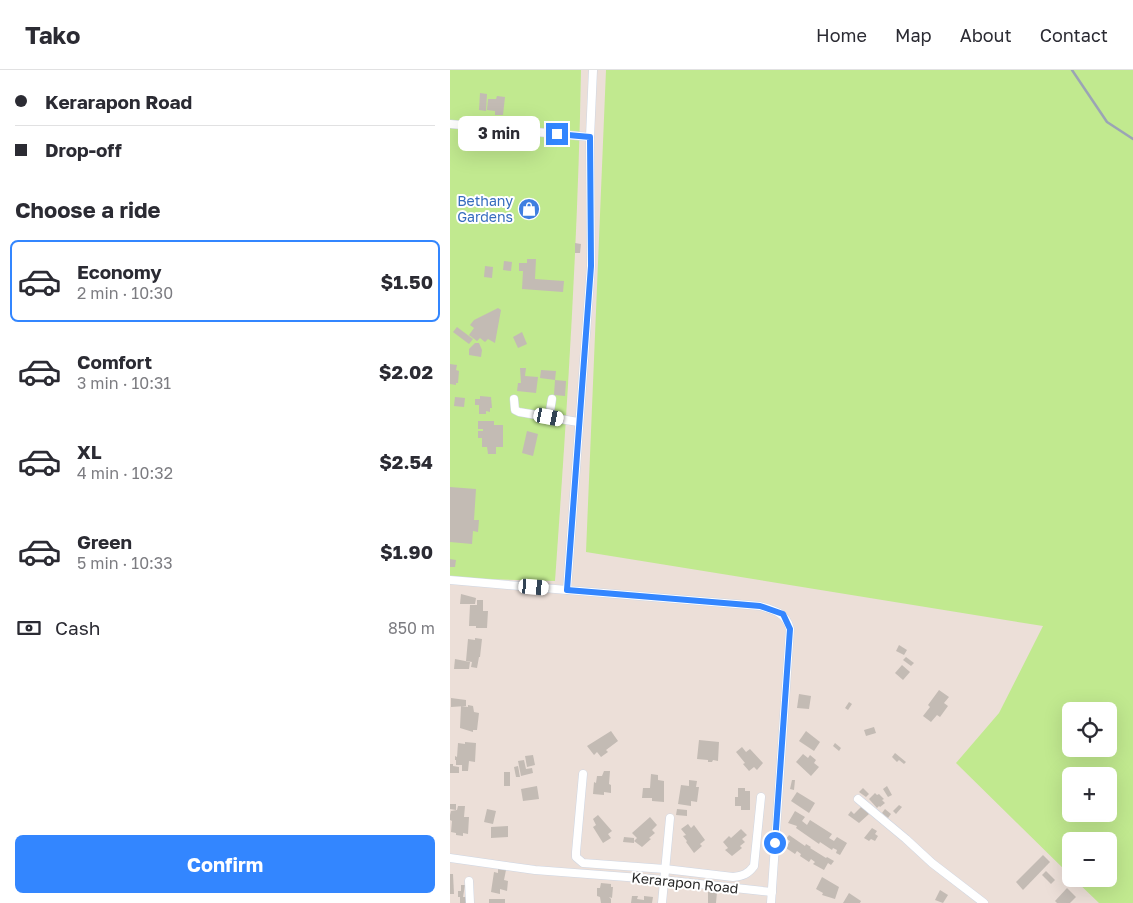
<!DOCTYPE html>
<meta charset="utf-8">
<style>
:root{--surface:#fff;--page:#f7f7f7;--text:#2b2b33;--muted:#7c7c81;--line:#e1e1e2;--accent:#3386ff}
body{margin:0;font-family:"Golos Text",sans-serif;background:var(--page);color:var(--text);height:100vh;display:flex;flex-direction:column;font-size:19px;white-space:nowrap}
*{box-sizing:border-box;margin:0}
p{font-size:16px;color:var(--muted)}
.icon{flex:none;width:28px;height:28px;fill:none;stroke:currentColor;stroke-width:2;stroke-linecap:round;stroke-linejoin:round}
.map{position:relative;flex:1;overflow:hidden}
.side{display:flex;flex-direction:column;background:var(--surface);width:450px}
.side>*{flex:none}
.top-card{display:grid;align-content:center;height:110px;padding:0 15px;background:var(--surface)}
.fabs{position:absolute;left:612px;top:632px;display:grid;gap:10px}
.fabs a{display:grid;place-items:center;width:55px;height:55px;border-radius:8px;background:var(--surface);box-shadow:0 5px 20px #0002;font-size:25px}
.end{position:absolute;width:22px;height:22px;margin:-11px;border:6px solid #3386ff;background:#fff;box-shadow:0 0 0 2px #fff}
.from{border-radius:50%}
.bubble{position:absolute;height:35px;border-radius:8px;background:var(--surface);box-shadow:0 5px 20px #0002;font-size:16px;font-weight:700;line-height:35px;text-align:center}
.car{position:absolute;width:15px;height:30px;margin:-15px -8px;border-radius:6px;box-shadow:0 0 4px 1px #0007;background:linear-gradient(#fff 24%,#345 0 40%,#fff 0 76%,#345 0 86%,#fff 0)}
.top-card b{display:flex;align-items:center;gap:18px;height:48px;font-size:19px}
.top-card b+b{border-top:1px solid var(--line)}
.top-card i{width:12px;height:12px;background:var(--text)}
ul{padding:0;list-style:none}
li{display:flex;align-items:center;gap:15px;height:82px;margin:0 10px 8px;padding:0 5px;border:2px solid transparent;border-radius:8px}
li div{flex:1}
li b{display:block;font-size:19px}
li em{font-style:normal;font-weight:700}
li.selected{border-color:var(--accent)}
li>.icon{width:45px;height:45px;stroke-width:1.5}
h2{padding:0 15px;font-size:22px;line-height:60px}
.pay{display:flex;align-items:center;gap:12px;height:55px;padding:0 15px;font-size:19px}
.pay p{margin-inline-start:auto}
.action{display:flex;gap:10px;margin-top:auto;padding:10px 15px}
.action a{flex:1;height:58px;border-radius:8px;background:var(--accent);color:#fff;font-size:20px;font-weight:700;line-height:58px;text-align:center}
header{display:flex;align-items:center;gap:30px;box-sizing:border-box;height:70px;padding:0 25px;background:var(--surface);border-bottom:1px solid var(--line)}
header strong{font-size:24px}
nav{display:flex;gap:28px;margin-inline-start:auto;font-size:18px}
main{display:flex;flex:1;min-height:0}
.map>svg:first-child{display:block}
.green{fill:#c1e98f;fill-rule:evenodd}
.building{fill:#c3bbb4}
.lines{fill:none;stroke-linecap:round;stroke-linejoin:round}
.minor-casing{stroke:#ced6e3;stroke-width:9}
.minor{stroke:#fff;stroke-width:8}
.rail{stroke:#9ba4b5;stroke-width:2.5}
.route{stroke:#3386ff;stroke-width:6}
.labels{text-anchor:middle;stroke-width:4;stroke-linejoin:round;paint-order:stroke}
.shop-label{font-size:14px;fill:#366cbe;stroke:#fff;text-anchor:end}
.street-label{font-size:14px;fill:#282828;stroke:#fff}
</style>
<header>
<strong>Tako</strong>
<nav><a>Home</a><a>Map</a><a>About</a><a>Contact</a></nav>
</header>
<main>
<section class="side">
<div class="top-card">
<b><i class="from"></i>Kerarapon Road</b>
<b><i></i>Drop-off</b>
</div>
<h2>Choose a ride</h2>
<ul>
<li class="selected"><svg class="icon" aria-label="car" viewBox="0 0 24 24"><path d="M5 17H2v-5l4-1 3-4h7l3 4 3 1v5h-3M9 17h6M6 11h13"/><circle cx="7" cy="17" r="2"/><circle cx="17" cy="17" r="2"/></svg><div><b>Economy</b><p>2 min · 10:30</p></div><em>$1.50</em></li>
<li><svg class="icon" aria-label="car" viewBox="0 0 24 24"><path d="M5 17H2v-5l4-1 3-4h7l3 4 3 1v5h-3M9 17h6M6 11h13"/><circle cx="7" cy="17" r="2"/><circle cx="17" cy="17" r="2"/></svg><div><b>Comfort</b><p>3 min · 10:31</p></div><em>$2.02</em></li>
<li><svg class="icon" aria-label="car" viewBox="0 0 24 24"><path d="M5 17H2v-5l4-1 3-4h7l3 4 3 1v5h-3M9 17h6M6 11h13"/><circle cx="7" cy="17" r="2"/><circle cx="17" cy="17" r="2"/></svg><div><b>XL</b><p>4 min · 10:32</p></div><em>$2.54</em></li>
<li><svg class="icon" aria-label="car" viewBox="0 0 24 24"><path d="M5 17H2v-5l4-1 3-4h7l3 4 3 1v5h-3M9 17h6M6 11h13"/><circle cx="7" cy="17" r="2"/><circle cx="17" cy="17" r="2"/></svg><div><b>Green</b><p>5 min · 10:33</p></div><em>$1.90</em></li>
</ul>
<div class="pay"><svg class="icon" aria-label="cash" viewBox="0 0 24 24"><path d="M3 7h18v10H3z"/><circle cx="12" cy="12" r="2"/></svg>Cash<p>850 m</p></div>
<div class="action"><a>Confirm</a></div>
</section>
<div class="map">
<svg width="683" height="833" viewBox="0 0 683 833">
<rect width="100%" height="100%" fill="#ecdfd8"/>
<g class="green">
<path d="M0,0H131C128,171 117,341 105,511L0,508Z"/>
<path d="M156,0H683V833H649L624,809H659V771H621V806L506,693L549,643L593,556L136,482ZM621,641H659V679H621ZM621,706H659V744H621Z"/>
</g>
<g class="building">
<path d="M30,23L37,24L36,41L29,40Z"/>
<path d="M47,26L55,27L53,45H45V41L37,40L38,29H46Z"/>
<path d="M125,173L131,174L130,183H125Z"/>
<path d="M77,189H86L85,209L114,211L113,222L72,219L73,201H69V193H77Z"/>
<path d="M54,191L62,192L61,201L53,200Z"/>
<path d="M35,196L43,197L42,208L34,207Z"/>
<path d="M48,238L51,240L45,273L38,269L35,272L30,268L27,271L19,265L24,258L20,255L24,250Z"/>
<path d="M7,257L23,269L19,274L3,262Z"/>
<path d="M72,262L77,274L68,278L63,267Z"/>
<path d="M25,273H29L32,280L31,287L19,285V279Z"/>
<path d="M0,294L7,295L6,300L9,301L8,313H6V315L0,314Z"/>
<path d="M70,298H76L75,306L88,307L86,323L67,321L68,313H71Z"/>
<path d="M91,300L106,301L105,310L90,308Z"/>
<path d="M105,310L116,311L115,326L104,325Z"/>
<path d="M30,326L41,327L42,338H40V342L36,341V344H29V335H25V329H30Z"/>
<path d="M5,327L15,328L14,337L4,336Z"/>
<path d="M28,351H44V355H53V377H46V384H38L37,377H32V368H28V361H33V359H28Z"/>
<path d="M77,361L88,364L83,386L72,383Z"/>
<path d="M0,417L26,419L24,450H29L28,462L23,461L22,474L0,472Z"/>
<path d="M0,489L6,490L5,497H0Z"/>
<path d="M11,524L26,528L25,534H10Z"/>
<path d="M27,530H33V541H38L37,558H26V556H19L20,535H27Z"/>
<path d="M25,568L32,569L30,587H29L27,598L21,597L22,592L16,591L18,569L25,570Z"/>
<path d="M449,575L457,580L454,585L446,581Z"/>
<path d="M456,587L464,593L461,596L453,590Z"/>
<path d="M5,589L20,592L19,599H4Z"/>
<path d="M452,595L460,602L453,610L445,603Z"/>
<path d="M489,620L499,627L494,633L498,636L490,647L487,645L481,652L473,646L480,637L478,635Z"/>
<path d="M349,624L361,626L359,639L347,638Z"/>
<path d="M1,628L16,630V636L1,637Z"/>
<path d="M399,632L402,634L398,640L395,638Z"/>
<path d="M18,635L23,636L24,642L29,643L27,660H23V662L10,658L11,636L18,637Z"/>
<path d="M424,657L426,663L416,666L414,660Z"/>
<path d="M161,661L168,671L156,680L158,682L151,687L147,682L144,685L137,676Z"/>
<path d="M356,661L370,672L364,681L349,671Z"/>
<path d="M249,670L269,672L268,691L263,690L262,692H258V690L247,689Z"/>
<path d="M15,672L26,673L25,692L19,691L18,701H12V695H6V690H5V686L7,687L8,673L15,674Z"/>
<path d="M385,673L391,678L389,681L383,676Z"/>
<path d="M292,677L296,682L300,679L313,693L307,700L304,697L299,701L293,694L295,693L286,682Z"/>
<path d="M445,683L456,692L454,694L449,690L447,692L442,687Z"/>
<path d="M353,684L358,688L360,685L366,690L364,693L369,697L361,706L346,692Z"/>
<path d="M83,685L85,695L77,697L75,686Z"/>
<path d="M74,690L76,699L82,698L83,703L71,706L68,691Z"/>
<path d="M0,694H3V696L9,697V703H0Z"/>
<path d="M68,696L70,707H66L64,697Z"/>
<path d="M154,701H160L159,714L161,715V723L154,722V725L143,724L144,712L146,713L147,706H152Z"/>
<rect x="54" y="702" width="6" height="14"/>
<path d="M201,704L208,705V710L214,711V732L202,731V728H192L193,718H200Z"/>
<path d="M239,710L247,711L246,717H249L247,732L241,731V736L228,734L231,715L239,716Z"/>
<path d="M342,710H345L344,720L340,719Z"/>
<path d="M87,716L89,729L73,731L71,719Z"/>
<path d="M437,716L442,725L438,727L433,719Z"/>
<path d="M288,718H295V721H300V740H291V736H285V727H288Z"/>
<path d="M413,718L419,724L416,727L409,722Z"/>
<path d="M347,722L365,733L359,743L341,731Z"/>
<path d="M425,723L427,725L429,724L434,729L432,730L435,733L430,737L429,736L427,738L419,729Z"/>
<path d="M0,734H6V740L0,739Z"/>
<path d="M449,735L452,737L446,744L443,741Z"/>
<path d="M8,736H15L14,747H19L18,764L13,763V766L6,765V763L1,762L2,751L0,750V745L1,741L7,740Z"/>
<path d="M412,736L419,744L409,753L398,745L401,741L404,744Z"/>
<path d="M37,739L46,741L43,754L34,752Z"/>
<path d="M227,739L237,740V746L226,745Z"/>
<path d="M435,739L441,744L438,748L432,743Z"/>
<path d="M345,741L355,747L352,751L357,755L360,750L382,764L379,768L384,771L387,767L397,773L390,785L386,783L387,780L383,778L382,780L370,772L369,774L346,758L347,756L338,753Z"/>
<path d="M148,745L162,761L158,764L161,768L153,773L143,757L146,755L143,749Z"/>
<path d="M200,747L207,755L202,760L205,763L199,768L201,769L192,777L184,771L187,768L182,763Z"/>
<path d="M238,754L241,758L244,755L255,770L250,774L252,776L244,783L236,772L237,771L233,766L236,765L231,759Z"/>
<path d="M58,756V767L41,768V757Z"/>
<path d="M422,758L427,761L425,764L428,766L425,771L421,769L419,771L414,768Z"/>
<path d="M291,759L297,765L292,769L295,772L290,776L292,778L282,786L275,780L278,778L273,772L279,766L281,768Z"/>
<path d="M339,765L355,776L356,774L361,777L360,778L376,788L377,787L384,791L381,795L378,793L374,800L363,794L365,792L361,789L359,792L350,786L351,784L347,781L345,784L336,778L340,771L336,769Z"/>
<path d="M174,767L184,768V773L173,772Z"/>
<path d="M593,785L600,792L573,820L566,812Z"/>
<path d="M48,798L56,800L54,810L58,811L57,821L50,819V824L41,822L44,802L48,803Z"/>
<path d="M596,801L605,810L601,814L592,805Z"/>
<path d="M0,804H3L4,824H0Z"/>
<path d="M372,807L389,817L385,829L372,825L373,823L366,819Z"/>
<path d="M151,813L161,814V817H163L162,828L159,827L161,829V833H151L150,827L147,826V818H150Z"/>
<path d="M11,815H15L13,827H16V833H10V827H8V821H11Z"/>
<path d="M617,818L626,827L620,833H607L605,831Z"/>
<path d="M490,820L498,825L493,833L485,830Z"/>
<path d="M258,822H267L266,833H258Z"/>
<path d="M399,823L411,831L410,833H393Z"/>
<path d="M182,826H188L187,829L194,830V826L203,827L202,833H181Z"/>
<rect x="39" y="829" width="16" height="4"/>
</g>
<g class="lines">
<g class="minor-casing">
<g id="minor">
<path d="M143,0L140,67L141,196L117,520L310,536C325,540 336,543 340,559L321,833"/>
<path d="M0,54L140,67"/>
<path d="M64,329L65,340L69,342L128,352"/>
<path d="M99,347L102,329"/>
<path d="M0,510L117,520"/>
<path d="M133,704L126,782V787L133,793L215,799L283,807C293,806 298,804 304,796L311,727"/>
<path d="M408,729L456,769L482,793L534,833"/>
<path d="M0,788L85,800L203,809L322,822"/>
<path d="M19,811L20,833"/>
<path d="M212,833L220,748"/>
</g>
</g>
<use href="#minor" class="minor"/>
<path class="rail" d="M622,0L657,52L683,69"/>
</g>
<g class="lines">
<path class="route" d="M107,64L140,67L141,196L117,520L310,536L333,544L340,559L325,773"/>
</g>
<defs>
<g id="shop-disc" transform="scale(1.125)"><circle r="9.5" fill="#3f7fe0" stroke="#fff"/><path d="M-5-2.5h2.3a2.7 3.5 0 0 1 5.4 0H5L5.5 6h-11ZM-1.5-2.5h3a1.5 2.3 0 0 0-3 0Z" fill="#fff"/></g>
</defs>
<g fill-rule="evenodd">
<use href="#shop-disc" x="79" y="139"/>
</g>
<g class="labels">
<g class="shop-label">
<text x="63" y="136">Bethany<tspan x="63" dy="16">Gardens</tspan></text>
</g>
<g class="street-label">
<text transform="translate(235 813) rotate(6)" y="5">Kerarapon Road</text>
</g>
</g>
</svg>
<div class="fabs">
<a><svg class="icon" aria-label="locate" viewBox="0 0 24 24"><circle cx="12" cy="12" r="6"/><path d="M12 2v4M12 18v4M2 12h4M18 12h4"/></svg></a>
<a>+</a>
<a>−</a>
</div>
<i class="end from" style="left:325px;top:773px"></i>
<i class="end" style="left:107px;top:64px"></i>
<div class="bubble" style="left:8px;top:46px;width:82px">3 min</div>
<i class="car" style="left:99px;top:347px;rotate:101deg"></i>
<i class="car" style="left:84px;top:517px;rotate:95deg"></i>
</div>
</main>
